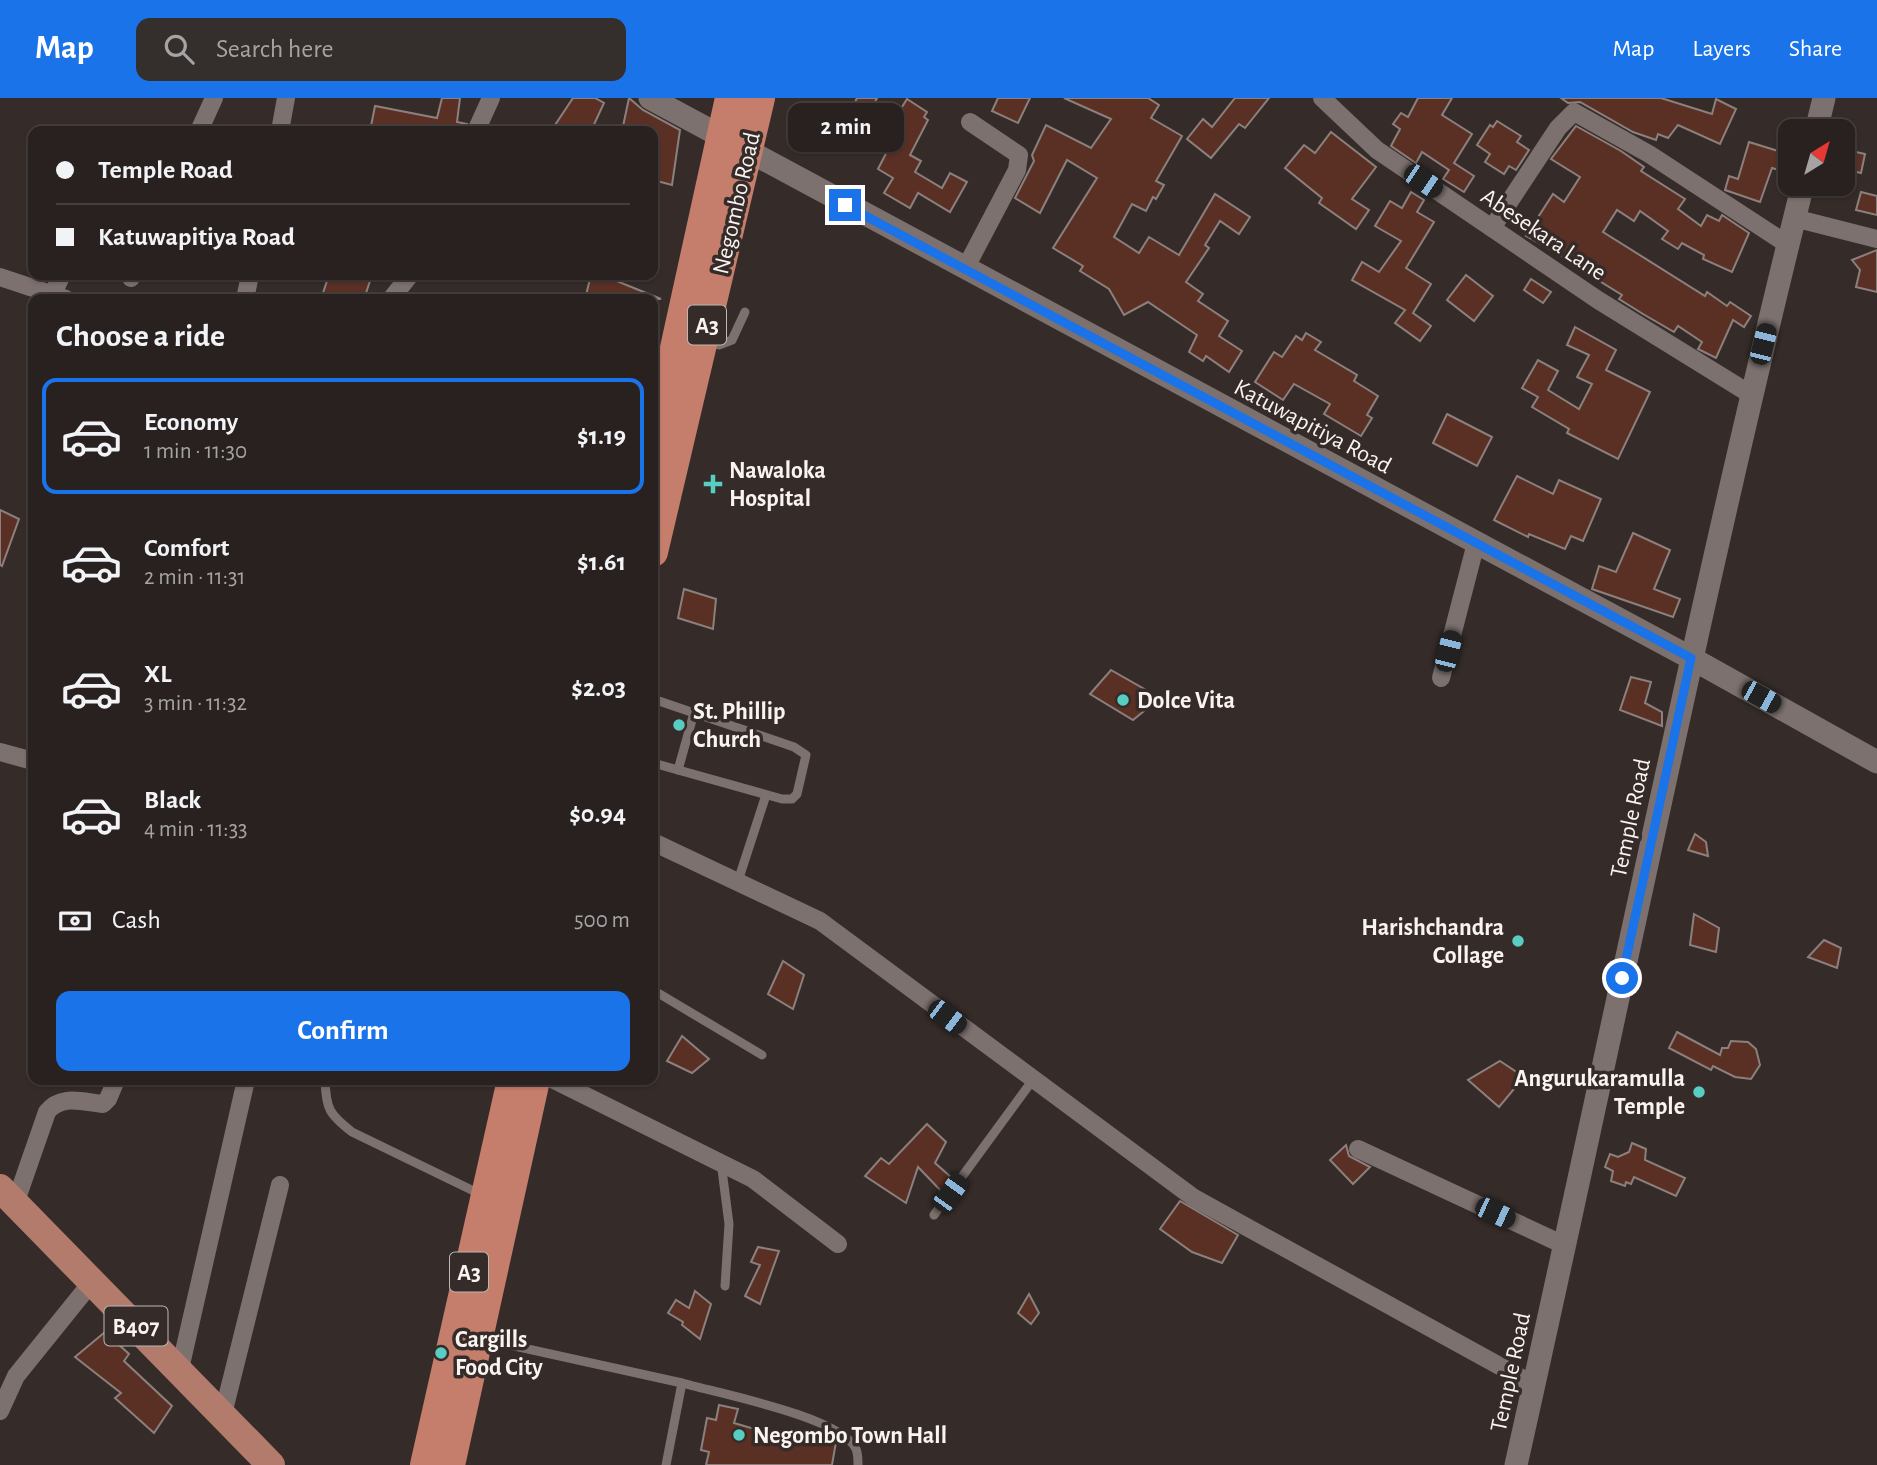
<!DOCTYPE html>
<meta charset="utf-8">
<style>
:root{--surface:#28211f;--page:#342e2c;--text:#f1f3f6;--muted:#a5a3a4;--line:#443e3d;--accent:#1a73e8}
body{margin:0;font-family:"Alegreya Sans",sans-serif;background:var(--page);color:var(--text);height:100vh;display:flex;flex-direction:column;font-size:26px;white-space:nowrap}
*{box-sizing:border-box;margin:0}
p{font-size:23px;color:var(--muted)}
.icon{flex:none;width:38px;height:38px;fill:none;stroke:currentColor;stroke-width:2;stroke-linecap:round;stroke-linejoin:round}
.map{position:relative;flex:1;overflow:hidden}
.sheet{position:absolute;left:28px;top:196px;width:630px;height:791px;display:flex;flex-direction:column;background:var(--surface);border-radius:14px;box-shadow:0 2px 5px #0004,0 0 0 2px var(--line)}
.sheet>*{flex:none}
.guide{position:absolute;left:28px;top:28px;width:630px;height:154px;border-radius:14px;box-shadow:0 2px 5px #0004,0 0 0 2px var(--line);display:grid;align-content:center;height:154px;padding:0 28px;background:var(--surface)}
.needle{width:46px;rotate:37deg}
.fabs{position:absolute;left:1778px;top:21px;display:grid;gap:14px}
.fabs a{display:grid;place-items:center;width:77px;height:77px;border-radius:14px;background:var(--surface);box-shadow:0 2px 5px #0004,0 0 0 2px var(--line);font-size:35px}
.end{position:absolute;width:32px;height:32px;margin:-16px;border:9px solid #1a73e8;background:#fff;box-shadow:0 0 0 4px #fff}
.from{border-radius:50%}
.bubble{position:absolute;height:49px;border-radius:14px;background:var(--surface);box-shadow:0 2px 5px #0004,0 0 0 2px var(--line);font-size:23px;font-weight:600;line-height:49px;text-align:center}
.car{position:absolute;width:21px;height:42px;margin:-21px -10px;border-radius:9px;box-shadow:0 0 5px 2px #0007;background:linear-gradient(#222 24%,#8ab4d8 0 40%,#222 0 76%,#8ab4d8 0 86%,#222 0)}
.guide b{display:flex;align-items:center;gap:24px;height:66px;font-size:26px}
.guide b+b{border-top:2px solid var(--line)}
.guide i{width:18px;height:18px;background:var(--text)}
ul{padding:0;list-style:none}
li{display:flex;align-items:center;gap:21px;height:116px;margin:0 14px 10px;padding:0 14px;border:4px solid transparent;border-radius:14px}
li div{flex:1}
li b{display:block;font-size:26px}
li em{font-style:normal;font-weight:600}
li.on{border-color:var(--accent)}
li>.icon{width:63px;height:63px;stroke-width:1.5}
h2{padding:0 28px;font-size:32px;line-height:84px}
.pay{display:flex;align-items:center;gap:18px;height:77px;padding:0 28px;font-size:26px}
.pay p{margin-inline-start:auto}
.primary-button{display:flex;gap:14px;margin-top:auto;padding:14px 28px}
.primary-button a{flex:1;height:80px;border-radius:14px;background:var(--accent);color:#fff;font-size:28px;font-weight:600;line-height:80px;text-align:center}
header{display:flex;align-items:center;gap:42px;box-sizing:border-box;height:98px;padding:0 35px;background:var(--accent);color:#fff}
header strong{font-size:33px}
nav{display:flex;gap:38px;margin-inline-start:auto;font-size:24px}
.search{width:490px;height:63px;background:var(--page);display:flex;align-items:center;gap:18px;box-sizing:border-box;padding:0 24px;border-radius:14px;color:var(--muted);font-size:26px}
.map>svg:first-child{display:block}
.building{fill:#5b3024;stroke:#8b807d;stroke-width:2}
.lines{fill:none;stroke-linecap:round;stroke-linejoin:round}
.service{stroke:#7c716e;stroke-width:9}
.minor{stroke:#7c716e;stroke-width:18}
.tertiary{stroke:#7c716e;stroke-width:23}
.primary{stroke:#b37b6c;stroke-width:28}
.trunk{stroke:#c57e6b;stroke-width:30}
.route{stroke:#1a73e8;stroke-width:9}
.poi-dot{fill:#57cec1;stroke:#352c29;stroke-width:2.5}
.labels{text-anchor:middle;stroke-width:7;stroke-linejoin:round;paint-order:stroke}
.shield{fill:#352c29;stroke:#beb7b5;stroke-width:2}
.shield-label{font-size:23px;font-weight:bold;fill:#f9f3f1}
.street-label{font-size:24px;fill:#f9f3f1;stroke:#352c29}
.poi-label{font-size:24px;font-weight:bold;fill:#f9f3f1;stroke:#352c29;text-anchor:start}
</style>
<header>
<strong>Map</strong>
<div class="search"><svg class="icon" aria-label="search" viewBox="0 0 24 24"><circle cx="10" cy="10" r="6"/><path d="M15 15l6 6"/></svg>Search here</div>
<nav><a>Map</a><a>Layers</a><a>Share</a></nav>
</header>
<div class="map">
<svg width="1877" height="1367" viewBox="0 0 1877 1367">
<rect width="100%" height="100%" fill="#352c29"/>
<g class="building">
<path d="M442,0H460L457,24L467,26L465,33H370L375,8L437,20Z"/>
<path d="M573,0H595L604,5L591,33H551Z"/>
<path d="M629,0L643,12L680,32L672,87L653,82V33H622Z"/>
<path d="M857,0H877L875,4L897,17L907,1L927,14L924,19L928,22L910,57L921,63L915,74L942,90L950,75L967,84L950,114L918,95L910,110L884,95L893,80L878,71L893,42L848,17Z"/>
<path d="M998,0H1030L1018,25L992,13Z"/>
<path d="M1064,0H1148L1159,7L1151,20L1182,38L1156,83L1164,87L1156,101L1153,99L1146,113L1132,106L1114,139L1139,155L1149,139L1179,157L1215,96L1250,119L1239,136L1220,123L1205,147L1209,150L1186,184L1203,196L1198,203L1228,223L1219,238L1242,253L1229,274L1206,258L1203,263L1189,254L1197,237L1148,204L1124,217L1109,191L1080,173L1083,168L1053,150L1097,80L1067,62L1040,115L1015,100L1034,63L1032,57L1046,27L1091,50L1111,21Z"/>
<path d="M1235,0H1269L1245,30L1239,26L1211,60L1187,41L1203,21L1212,29Z"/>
<path d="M1418,0H1452L1442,17L1472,36L1454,65L1474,78L1464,94L1443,81L1449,72L1422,54L1416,65L1391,48L1400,31L1393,26L1401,15L1408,19Z"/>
<path d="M1561,0H1661L1712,16L1716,1L1736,11L1720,46L1678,27L1668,40L1658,36L1656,42L1633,34L1580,4L1568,5Z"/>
<path d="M1497,23L1521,38L1517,44L1529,52L1516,72L1509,68L1504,76L1485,64L1490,56L1477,47L1490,27L1493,29Z"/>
<path d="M1576,28L1621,53L1644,69L1641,73L1685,101L1678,111L1701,128L1707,117L1719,123L1722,117L1749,135L1732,174L1703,161L1704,157L1682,145L1678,151L1662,141L1668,133L1640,113L1634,123L1617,112L1603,134L1705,198L1707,194L1727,208L1730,204L1751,218L1744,229L1733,222L1716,260L1698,251L1702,244L1678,228L1674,234L1643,216L1619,201L1622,197L1585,174L1586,171L1526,138L1553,96L1564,104L1580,79L1551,61Z"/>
<path d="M1331,34L1376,69L1352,101L1369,112L1356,131L1319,105L1322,100L1285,70L1304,47L1315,55Z"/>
<path d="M1749,44L1778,53L1777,56L1783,58L1779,72L1772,70L1760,104L1725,92L1729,78L1738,81Z"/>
<path d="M1843,51L1865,56L1861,75L1843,71Z"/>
<path d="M1411,94L1424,102L1417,114L1434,124L1406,170L1431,186L1413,215L1431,228L1420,243L1395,225L1405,212L1352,182L1362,164L1379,174L1401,143L1375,128L1390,103L1402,110Z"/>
<path d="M1861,94L1877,98V117L1856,112Z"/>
<path d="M1877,152V194L1856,189L1860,172L1852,162Z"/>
<path d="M329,177H372L364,201H321Z"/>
<path d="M591,177H602L661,201H585Z"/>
<path d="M1466,177L1493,198L1474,223L1447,202Z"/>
<path d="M1531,181L1551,194L1543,205L1524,192Z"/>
<path d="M1575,229L1616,252L1606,272L1650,294L1618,361L1567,335L1569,331L1532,309L1538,299L1522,290L1538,262L1558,273L1548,292L1579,311L1592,286L1577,279L1589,257L1567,247Z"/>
<path d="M1306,235L1321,244L1315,252L1357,277L1354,283L1378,298L1367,317L1372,320L1361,338L1324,316L1330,306L1294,286L1283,302L1255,284L1274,254L1282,259L1296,238L1302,242Z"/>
<path d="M1447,316L1492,339L1477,368L1433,345Z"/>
<path d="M1517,378L1553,396L1559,382L1601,401L1583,443L1571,438L1565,451L1529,436L1528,439L1494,422Z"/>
<path d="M0,412L19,421L2,468L0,467Z"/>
<path d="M1633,435L1670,452L1654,491L1680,501L1673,519L1592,491L1599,468L1616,474Z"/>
<path d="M684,491L716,501L713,531L678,520Z"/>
<path d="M1111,572L1160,600L1133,622L1090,596Z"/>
<path d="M1631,579L1651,584L1645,605L1662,614V628L1620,612Z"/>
<path d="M1695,736L1706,744L1708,758L1688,752Z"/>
<path d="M1694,816L1719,830L1716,854L1690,847Z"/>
<path d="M1824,842L1841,850L1837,870L1808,859Z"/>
<path d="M783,863L804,877L793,911L768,896Z"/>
<path d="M1677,934L1720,957L1722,950H1728L1731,943L1748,944L1756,951L1760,967L1751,981L1735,979L1713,968L1711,972L1669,950Z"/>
<path d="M682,938L709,961L692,975L667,963Z"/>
<path d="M1500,963L1524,979L1499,1009L1468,982Z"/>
<path d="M927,1026L946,1044L935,1065L952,1080L942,1094L918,1069L906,1105L865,1078L881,1060L889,1066Z"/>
<path d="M1632,1045L1646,1051L1645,1062L1685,1080L1676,1098L1634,1079L1631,1086L1626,1084L1625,1088L1611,1083L1613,1073L1605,1069L1610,1056L1618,1059L1629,1054Z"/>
<path d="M1346,1047L1349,1058L1370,1069L1353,1086L1330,1062Z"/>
<path d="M1180,1103L1238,1137L1222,1165L1192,1154L1160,1131Z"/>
<path d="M758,1149L779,1153L760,1206L745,1198L760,1167L751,1164Z"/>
<path d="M695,1193L711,1206L700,1241L682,1227L683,1224L668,1215L676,1202L689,1210Z"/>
<path d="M1029,1196L1039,1215L1031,1226L1018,1215Z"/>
<path d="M105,1234L129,1256L124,1263L172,1308L154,1335L115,1300L121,1295L75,1259Z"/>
<path d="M719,1307L738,1311L734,1325L789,1341L792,1333L836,1344L832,1367H706L709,1354L701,1352L707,1320L716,1322Z"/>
</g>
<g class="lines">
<g class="service">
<path d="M708,244L719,247L732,242L745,214"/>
<path d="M653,601L794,649L806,657L797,696L792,701H782L653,665"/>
<path d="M678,672L694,615"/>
<path d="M738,783L766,697"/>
<path d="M653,892L762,957"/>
<path d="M325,982C326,1011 329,1016 352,1034L482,1097"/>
<path d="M721,1064L729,1126L725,1188"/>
<path d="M934,1117L1032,983"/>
<path d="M482,1241L682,1285L666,1367"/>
<path d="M682,1285C717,1295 842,1319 856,1351C858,1355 858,1363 858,1367"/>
</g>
<g class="minor">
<path d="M1322,0L1377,52L1598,202L1750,296"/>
<path d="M199,33L214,0"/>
<path d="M280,33L286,0"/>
<path d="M476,33L491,0"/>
<path d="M1794,120L1877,141"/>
<path d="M1492,130L1558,30L1574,14L1649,56L1787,146"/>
<path d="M965,171L1017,72L1019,57L970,24"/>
<path d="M0,179L66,201"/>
<path d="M131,180L132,177"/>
<path d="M52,197L62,177"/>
<path d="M245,201L250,177"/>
<path d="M391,201L410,177"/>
<path d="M1441,580L1476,445"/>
<path d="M0,654L33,663"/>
<path d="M653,744L820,823L1194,1100L1534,1287"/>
<path d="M554,982L753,1081L838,1146"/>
<path d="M1358,1051L1564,1147"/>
<path d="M15,1106L47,1014C61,996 82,1004 103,1006L108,1001L116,982"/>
<path d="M180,1271L246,982"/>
<path d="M0,1313L16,1278L91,1185"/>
<path d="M223,1316L280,1087"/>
</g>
<g class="tertiary">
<path d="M650,0L1691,560L1877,664"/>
<path d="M1816,33L1824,0"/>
<path d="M1516,1367C1612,940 1697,511 1803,86"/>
</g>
<path class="primary" d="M0,1090L271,1367"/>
<g class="trunk">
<path d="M653,350L730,0"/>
<path d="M653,454L760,0"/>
<path d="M425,1367L512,982"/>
<path d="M450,1367L535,982"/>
</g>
</g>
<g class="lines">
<path class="route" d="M845,107L1691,560L1622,880"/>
</g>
<g class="poi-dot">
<path d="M709.5 375.5h7v7h7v7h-7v7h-7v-7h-7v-7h7z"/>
<circle cx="1123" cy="602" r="7"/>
<circle cx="679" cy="627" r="7"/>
<circle cx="1518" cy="843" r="7"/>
<circle cx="1699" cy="994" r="7"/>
<circle cx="441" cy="1255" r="7"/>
<circle cx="739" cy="1337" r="7"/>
</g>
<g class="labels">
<g class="shield">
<rect x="688" y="207.5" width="38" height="39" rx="5"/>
<rect x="450" y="1154.5" width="38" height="39" rx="5"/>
<rect x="104.5" y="1208.5" width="63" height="39" rx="5"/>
</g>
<g class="shield-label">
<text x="707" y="235">A3</text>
<text x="469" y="1182">A3</text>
<text x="136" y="1236">B407</text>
</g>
<g class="street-label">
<text transform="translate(736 105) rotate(-77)" y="8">Negombo Road</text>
<text transform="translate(1544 136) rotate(34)" y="8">Abesekara Lane</text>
<text transform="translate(1313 328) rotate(28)" y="8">Katuwapitiya Road</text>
<text transform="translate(1630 720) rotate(-78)" y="8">Temple Road</text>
<text transform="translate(1510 1274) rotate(-78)" y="8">Temple Road</text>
</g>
<g class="poi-label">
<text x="729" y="380">Nawaloka<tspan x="729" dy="28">Hospital</tspan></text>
<text x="1137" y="610">Dolce Vita</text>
<text x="693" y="621">St. Phillip<tspan x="693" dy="28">Church</tspan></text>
<text x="1504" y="837" text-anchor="end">Harishchandra<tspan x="1504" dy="28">Collage</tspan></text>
<text x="1685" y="988" text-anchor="end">Angurukaramulla<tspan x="1685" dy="28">Temple</tspan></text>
<text x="455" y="1249">Cargills<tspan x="455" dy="28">Food City</tspan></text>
<text x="753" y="1345">Negombo Town Hall</text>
</g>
</g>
</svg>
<div class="fabs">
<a><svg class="needle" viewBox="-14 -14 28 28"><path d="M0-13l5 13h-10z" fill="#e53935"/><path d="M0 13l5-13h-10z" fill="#a5a3a4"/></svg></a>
</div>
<i class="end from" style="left:1622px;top:880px"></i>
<i class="end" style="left:845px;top:107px"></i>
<div class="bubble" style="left:788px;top:5px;width:116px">2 min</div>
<i class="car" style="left:1423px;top:83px;rotate:124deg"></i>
<i class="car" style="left:1763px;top:246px;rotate:14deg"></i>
<i class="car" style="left:1448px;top:553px;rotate:14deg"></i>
<i class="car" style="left:1761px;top:599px;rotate:119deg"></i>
<i class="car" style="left:947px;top:919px;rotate:127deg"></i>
<i class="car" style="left:950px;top:1095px;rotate:36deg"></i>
<i class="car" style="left:1495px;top:1115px;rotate:115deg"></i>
<div class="guide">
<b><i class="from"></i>Temple Road</b>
<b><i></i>Katuwapitiya Road</b>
</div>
<section class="sheet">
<h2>Choose a ride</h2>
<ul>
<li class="on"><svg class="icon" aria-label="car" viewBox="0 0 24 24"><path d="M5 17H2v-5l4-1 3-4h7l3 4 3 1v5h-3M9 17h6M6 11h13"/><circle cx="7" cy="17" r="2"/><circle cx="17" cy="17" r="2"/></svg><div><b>Economy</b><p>1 min · 11:30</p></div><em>$1.19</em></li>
<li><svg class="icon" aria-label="car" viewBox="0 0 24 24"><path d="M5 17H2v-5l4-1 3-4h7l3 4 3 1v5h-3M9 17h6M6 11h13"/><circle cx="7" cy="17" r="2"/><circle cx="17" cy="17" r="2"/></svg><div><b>Comfort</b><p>2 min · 11:31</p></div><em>$1.61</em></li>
<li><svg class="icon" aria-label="car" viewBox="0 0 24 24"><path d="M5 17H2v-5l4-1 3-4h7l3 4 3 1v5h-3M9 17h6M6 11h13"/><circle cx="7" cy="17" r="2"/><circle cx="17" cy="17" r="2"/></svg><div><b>XL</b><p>3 min · 11:32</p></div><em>$2.03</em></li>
<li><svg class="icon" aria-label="car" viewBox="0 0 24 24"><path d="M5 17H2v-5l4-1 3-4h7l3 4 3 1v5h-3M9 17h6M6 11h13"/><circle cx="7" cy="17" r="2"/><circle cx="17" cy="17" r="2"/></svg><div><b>Black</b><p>4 min · 11:33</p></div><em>$0.94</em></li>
</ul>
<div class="pay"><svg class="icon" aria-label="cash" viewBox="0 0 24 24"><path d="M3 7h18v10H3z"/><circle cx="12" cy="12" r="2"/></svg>Cash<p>500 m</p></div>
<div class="primary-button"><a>Confirm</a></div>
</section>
</div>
